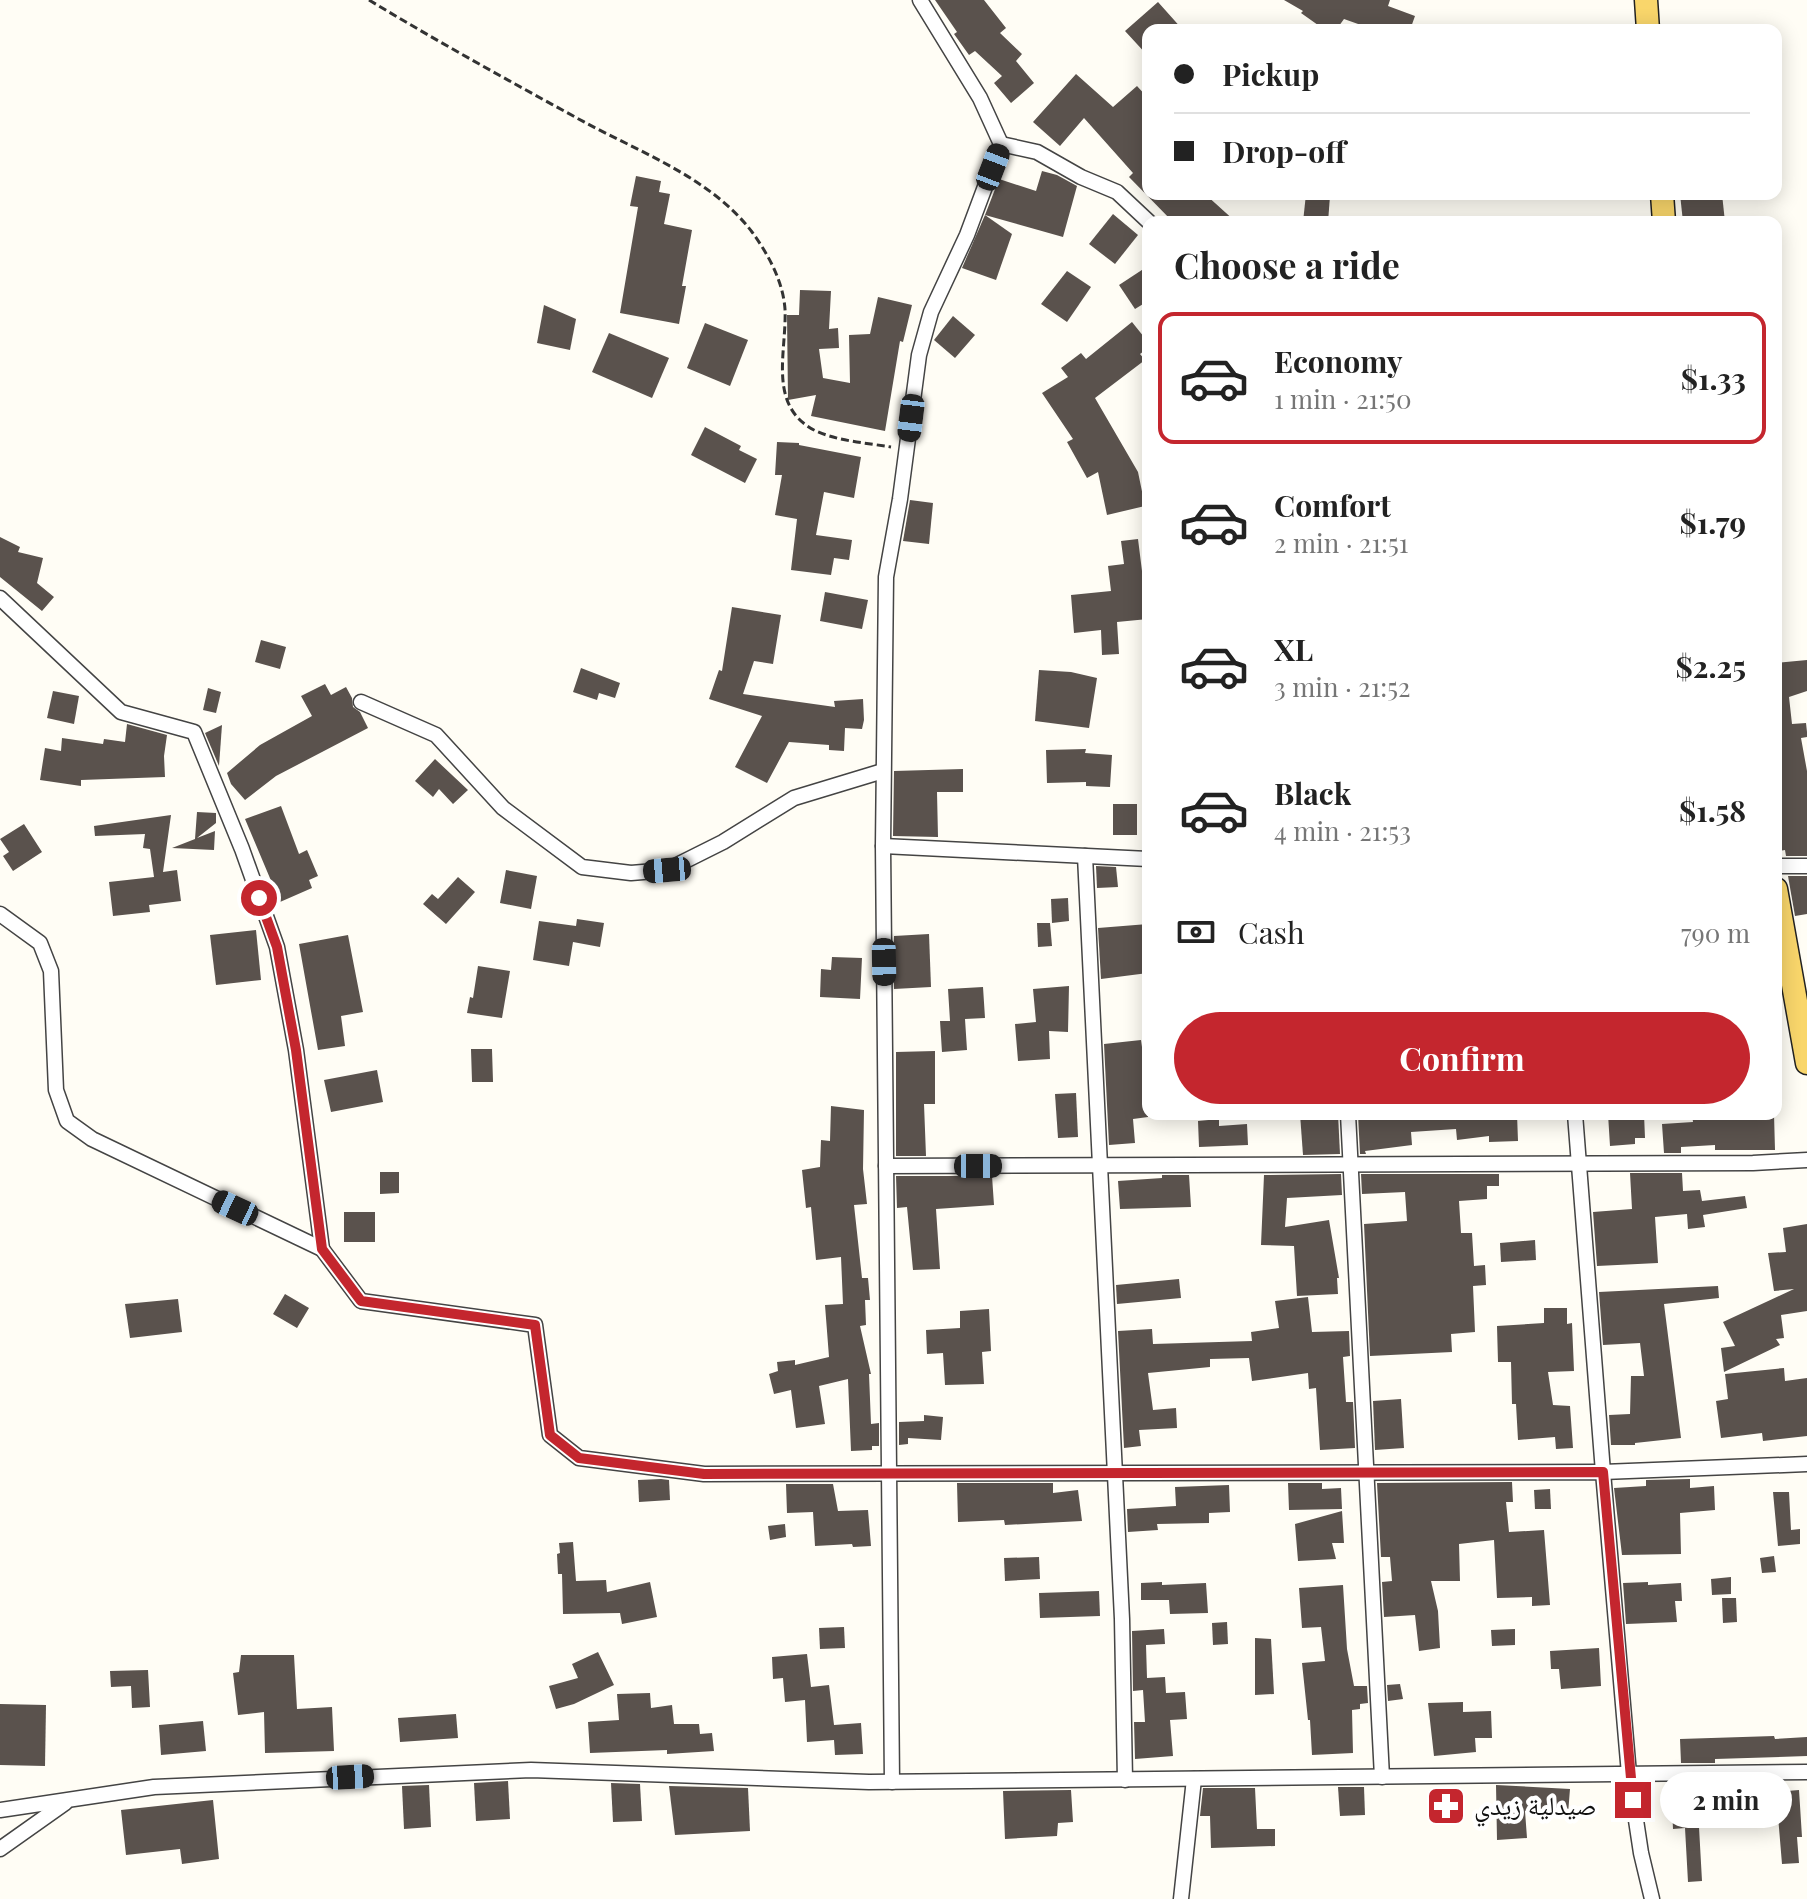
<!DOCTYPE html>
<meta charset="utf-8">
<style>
:root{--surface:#fff;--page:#f6f6f6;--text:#222;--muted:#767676;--line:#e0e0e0;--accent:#c4262e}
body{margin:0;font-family:"Playfair Display","Noto Naskh Arabic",serif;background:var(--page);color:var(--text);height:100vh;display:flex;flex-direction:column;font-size:30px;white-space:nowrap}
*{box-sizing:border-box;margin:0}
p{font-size:26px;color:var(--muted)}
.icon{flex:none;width:44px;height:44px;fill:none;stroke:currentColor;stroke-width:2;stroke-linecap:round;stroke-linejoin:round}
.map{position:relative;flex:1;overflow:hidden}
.side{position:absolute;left:1142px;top:216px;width:640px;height:904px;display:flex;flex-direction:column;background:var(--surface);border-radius:16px;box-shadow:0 4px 20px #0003}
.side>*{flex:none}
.top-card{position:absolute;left:1142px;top:24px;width:640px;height:176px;border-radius:16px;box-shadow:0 4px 20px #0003;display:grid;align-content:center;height:176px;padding:0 32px;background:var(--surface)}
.end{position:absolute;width:36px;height:36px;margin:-18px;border:10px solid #c4262e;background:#fff;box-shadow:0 0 0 4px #fff}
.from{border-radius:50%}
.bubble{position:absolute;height:56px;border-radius:28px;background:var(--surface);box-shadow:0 4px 20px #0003;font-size:26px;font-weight:700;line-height:56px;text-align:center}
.car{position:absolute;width:24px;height:48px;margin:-24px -12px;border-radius:10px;box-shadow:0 0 6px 2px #0007;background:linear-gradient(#222 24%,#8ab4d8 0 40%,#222 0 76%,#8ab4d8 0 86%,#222 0)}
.top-card b{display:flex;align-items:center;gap:28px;height:76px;font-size:30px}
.top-card b+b{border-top:2px solid var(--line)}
.top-card i{width:20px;height:20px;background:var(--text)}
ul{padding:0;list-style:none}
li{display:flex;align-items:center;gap:24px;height:132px;margin:0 16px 12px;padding:0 16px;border:4px solid transparent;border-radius:16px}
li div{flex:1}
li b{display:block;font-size:30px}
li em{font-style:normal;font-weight:700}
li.on{border-color:var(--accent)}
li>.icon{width:72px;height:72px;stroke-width:1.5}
h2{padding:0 32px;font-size:36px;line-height:96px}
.pay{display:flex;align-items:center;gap:20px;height:88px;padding:0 32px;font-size:30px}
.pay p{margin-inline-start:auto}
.button{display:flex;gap:16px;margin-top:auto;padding:16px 32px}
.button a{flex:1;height:92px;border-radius:48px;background:var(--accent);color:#fff;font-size:32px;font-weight:700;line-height:92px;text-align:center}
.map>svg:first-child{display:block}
.building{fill:#5a524d}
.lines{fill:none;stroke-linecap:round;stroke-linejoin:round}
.minor-casing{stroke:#444;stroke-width:17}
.primary-casing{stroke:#222;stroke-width:25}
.path{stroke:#333;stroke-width:3;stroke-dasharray:8 4;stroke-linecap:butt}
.minor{stroke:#fff;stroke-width:14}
.primary{stroke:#f9d66b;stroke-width:22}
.route{stroke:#c4262e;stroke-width:10}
.labels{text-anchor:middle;stroke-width:8;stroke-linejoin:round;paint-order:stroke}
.poi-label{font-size:26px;fill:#111;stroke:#fff;text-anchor:start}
</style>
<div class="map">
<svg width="1807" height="1899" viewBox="0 0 1807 1899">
<rect width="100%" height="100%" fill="#fffdf5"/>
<g class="building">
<path d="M935,0H984L1006,28L1000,33L1022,54L1016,61L1034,83L1011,103L994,83L1002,76L975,51L969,55L954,34L957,32Z"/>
<path d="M1284,0H1390L1388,6L1415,16L1410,30H1375L1344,19L1336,30H1325L1301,13L1303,11Z"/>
<path d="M1158,2L1183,30H1148V56L1125,31Z"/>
<path d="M1076,74L1113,107L1137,86L1148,98V194H1205L1236,222H1173L1129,177L1133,173L1084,118L1060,146L1033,122Z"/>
<path d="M1042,171L1057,175L1077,186L1063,237L985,215L999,179L1036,191Z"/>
<path d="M636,176L661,181L659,192L670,194L664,224L692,230L682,286H686L679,324L620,313L638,207L630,206Z"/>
<path d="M1306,194L1330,196L1328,222H1303Z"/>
<path d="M1680,194H1722L1725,222H1683Z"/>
<path d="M1113,214L1138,235L1115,264L1089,244Z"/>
<path d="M985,215L1012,234L996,280L962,268Z"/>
<path d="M1148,266V301L1135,309L1119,285Z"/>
<path d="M1067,271L1091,287L1067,322L1041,304Z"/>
<path d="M800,290L831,291L829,329L838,328L839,348L819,349L823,378L850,383L849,335L870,334L878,297L912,305L903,342L900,341L885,431L811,416L816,395L788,400L787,315H799Z"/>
<path d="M544,305L576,319L570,350L537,343Z"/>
<path d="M953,316L975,335L955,358L934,340Z"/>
<path d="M1132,322L1148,342V348L1140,354L1145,360L1095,398L1138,472L1145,506L1107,515L1098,472L1087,478L1067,442L1073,439L1042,393L1068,377L1061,368L1081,353L1086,359Z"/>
<path d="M705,323L748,340L730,386L687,368Z"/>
<path d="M609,333L669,358L652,398L592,372Z"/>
<path d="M705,427L741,446L739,450L757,459L745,483L691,455Z"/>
<path d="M777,442L799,443V445L861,457L854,498L824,492L816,535L852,540L849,560L834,558L831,575L791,570L797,519L775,515L782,475H775Z"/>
<path d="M910,500L933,503L929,544L903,541Z"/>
<path d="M0,537L20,547L18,552L43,558L37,583L54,597L42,611L0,577Z"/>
<path d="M1138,539L1148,619L1117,622L1119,654L1102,655L1101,630L1074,633L1071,595L1111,591L1108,566L1124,564L1121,541Z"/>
<path d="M825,592L868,600L862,629L820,621Z"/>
<path d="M732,607L781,615L773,664L754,661L743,694L835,707L834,701L863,699L864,720L862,729L845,728L844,751L829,750V745L789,742L767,783L735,767L762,716L709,699L719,670L722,671Z"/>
<path d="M261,640L286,647L280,669L255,662Z"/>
<path d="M1807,660V691L1789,697L1792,724L1806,723L1807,732V737L1801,738L1807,771V856H1786L1785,850L1779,851L1776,663Z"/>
<path d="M581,668L620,683L615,698L599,693L597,700L573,692Z"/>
<path d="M1039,670L1071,672L1097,678L1089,728L1035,721Z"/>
<path d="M325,684L331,695L346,687L352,698L353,707L360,712L368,728L276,776L245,800L231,784L227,773L260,745L312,716L301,696Z"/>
<path d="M208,688L221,692L216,713L203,710Z"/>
<path d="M53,691L79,696L74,724L47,718Z"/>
<path d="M127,724L167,735L164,756L165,777L81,780V786L40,780L45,748L61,751L62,738L103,744L104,739L125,742Z"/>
<path d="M222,725L219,766L205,733Z"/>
<path d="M1086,749L1085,753L1112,755L1110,787L1086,786V782L1047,783L1046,750Z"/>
<path d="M435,759L468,790L453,804L439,789L433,797L415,781Z"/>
<path d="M963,769V792H937L938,837L893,836L894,771Z"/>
<rect x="1113" y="804" width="24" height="31"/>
<path d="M281,806L299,854L307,850L318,876L309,880L312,888L280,902L245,819Z"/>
<path d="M197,812L216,813V823L197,838L215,831L214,850L172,848L195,839Z"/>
<path d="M171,815L163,872L177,870L181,901L149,905L150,912L113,916L109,882L154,877L150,849L143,848L145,834L95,836L94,826Z"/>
<path d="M24,824L42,852L13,871L3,856L9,852L0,839Z"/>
<path d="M1096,866L1116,867L1118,887L1097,888Z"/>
<path d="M506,870L537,876L531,909L500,903Z"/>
<path d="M1788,876H1807V914L1795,916Z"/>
<path d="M458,877L475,892L446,924L423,904L432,894L438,899Z"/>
<path d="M1068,898L1069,921L1052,923L1051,899Z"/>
<path d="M577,919L604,923L600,947L573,942L569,966L533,960L539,921L576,926Z"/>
<path d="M1037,923H1050L1052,946L1038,947Z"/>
<path d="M1148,924V973L1101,979L1098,928Z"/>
<path d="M256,930L261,980L216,985L210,935Z"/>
<path d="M929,934L931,987L894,989V936Z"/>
<path d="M348,935L363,1012L341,1016L345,1046L318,1050L299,944Z"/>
<path d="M832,957L862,958L860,999L820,997L821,969L831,970Z"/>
<path d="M478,966L510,971L502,1018L467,1013L470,997L473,998Z"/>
<path d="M1069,986L1068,1032L1049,1031L1050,1059L1018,1061L1015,1024L1036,1022L1033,989Z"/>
<path d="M983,987L985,1018L965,1019L967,1050L942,1052L940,1021H950L948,989Z"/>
<path d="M1141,1040L1148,1089V1117L1133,1119L1135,1143L1109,1145L1104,1044Z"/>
<path d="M471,1049H492L493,1082H472Z"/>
<path d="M935,1051V1104H924L926,1156H896V1052Z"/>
<path d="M377,1070L383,1102L331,1112L324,1080Z"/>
<path d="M1076,1093L1078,1137L1058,1138L1055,1094Z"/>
<path d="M831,1106L864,1110L863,1169L867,1204L854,1205L862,1278H868L870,1300H865L866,1325L860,1326L871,1374H869L871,1424L879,1423V1446H872V1450L851,1451L848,1379L819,1386L825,1424L796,1428L791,1390L774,1394L769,1374L778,1371L777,1362L795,1360V1365L829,1357L825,1305L843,1304L841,1257L816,1260L811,1207L806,1208L802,1170L820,1167L821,1140L830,1141Z"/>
<path d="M1300,1114H1338L1340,1154L1303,1155Z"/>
<path d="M1358,1114H1517L1518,1141L1489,1142V1136L1457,1140L1456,1129L1411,1132L1412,1145L1365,1151L1366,1154H1360Z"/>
<path d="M1608,1114H1644L1645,1138H1635V1144L1610,1146Z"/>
<path d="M1692,1114H1774L1775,1150H1715V1145L1681,1147V1153H1664L1662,1124L1693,1122Z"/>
<path d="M1219,1119V1126L1247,1124L1248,1145L1199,1147L1198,1121Z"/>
<path d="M380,1172H399V1193L380,1194Z"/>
<path d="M1630,1173H1682L1683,1191L1700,1190L1702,1201L1745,1196L1747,1208L1703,1215L1705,1227L1688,1229L1687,1214L1655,1217L1658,1263L1597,1266L1593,1212L1632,1209Z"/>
<path d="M1341,1174L1342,1195L1287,1198L1285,1227L1329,1220L1339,1278H1337L1338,1294L1297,1296L1294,1246L1261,1245L1264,1175Z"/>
<path d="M1361,1174H1499V1186H1487V1199L1459,1201L1461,1233H1472L1474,1266L1485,1265L1486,1285L1473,1286L1475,1332L1451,1334L1452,1352L1370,1356L1364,1224L1407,1221L1405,1192L1362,1194Z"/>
<path d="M1162,1175H1189L1191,1207L1120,1209L1118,1181L1162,1178Z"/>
<path d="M896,1176H992L994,1205L936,1209L940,1269L913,1270L907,1207L897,1208Z"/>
<rect x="344" y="1212" width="31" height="30"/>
<path d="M1807,1224V1311L1781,1315L1784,1338L1776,1339L1780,1345L1724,1372L1721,1348L1735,1346L1723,1322L1794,1289L1774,1291L1768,1253L1786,1252L1783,1228Z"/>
<path d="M1535,1240L1536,1260L1501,1262L1500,1243Z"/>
<path d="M1179,1279L1181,1298L1117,1304L1116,1285Z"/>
<path d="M1718,1286L1719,1298L1664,1304L1681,1438L1635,1443V1445H1611L1609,1415L1630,1414L1631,1376H1644L1640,1343L1603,1345L1599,1292Z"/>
<path d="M285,1294L309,1308L297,1328L273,1314Z"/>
<path d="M1308,1297L1312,1332L1349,1331L1350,1356L1343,1357L1346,1402H1353L1355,1448L1320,1450L1316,1388L1309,1389L1308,1373L1252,1381L1249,1358L1210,1359V1367L1148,1373L1153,1410L1176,1408L1177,1428L1139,1430L1141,1446L1124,1448L1118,1331L1152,1329L1153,1344L1252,1341L1251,1332L1279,1328L1275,1301Z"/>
<path d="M178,1299L182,1332L130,1338L125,1304Z"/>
<path d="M1544,1308H1567V1324L1572,1323L1574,1371L1548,1372L1553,1405L1570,1406L1573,1448L1556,1449L1555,1437L1518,1440L1516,1404H1512L1511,1362H1498L1497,1326L1544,1323Z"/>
<path d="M989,1309L991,1351L982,1352L984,1384L945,1385L943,1353L927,1354L926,1330L960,1328V1311Z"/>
<path d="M1784,1368L1785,1381L1807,1378V1436L1763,1441L1762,1433L1721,1438L1716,1401L1728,1399L1725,1374Z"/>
<path d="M1401,1399L1404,1448L1375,1450L1373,1401Z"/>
<path d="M924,1415L943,1417L941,1440L908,1438V1444L899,1445V1422L924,1421Z"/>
<path d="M661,1479L669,1480L670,1500L639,1502L638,1480Z"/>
<path d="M1690,1479V1488L1714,1486L1715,1510L1680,1513L1681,1554L1622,1555L1614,1488L1646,1486V1480Z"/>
<path d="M1512,1482L1513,1502H1506L1509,1532L1544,1530L1550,1605L1532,1606V1597L1497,1598L1494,1540L1459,1544L1460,1581H1431L1438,1611L1440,1648L1419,1651L1415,1615L1384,1617L1382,1582L1392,1581L1390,1557H1381L1377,1483Z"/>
<path d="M957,1483H1053V1493L1078,1490L1082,1521L1005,1525L1004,1520L958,1522Z"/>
<path d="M1288,1483H1322V1489L1341,1488L1342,1509L1289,1510Z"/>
<path d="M786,1484H833L838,1511L868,1510L871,1546L853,1547L852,1544L815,1546L813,1512L787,1513Z"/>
<path d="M1229,1485L1230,1512L1209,1513V1523L1157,1524L1158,1530L1128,1532L1127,1509L1176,1506L1175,1487Z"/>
<path d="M1550,1489L1551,1509H1535L1534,1490Z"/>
<path d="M1773,1492H1789L1791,1530L1800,1529V1544L1778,1546Z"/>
<path d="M1342,1511L1344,1543H1332L1336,1559L1298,1561L1295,1524Z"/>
<path d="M785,1524L786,1537L770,1540L768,1526Z"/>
<path d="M573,1542L576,1581L606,1580L607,1592L650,1582L657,1617L622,1624L620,1613L563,1614L562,1574H558L557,1554L560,1553L559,1543Z"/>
<path d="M1774,1556L1776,1572L1762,1573L1760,1558Z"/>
<path d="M1039,1557L1040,1579L1005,1581L1004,1558Z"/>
<path d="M1731,1577V1594L1712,1595L1711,1579Z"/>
<path d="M1162,1582V1585L1206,1583L1208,1613L1170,1614L1169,1600H1141V1583Z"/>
<path d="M1648,1582V1585L1681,1583L1682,1601H1675L1677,1622L1626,1624L1623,1583Z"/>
<path d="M1343,1585L1347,1649L1354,1686H1367L1368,1703L1360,1704V1709L1352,1710L1353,1753L1312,1755L1310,1720H1308L1302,1663L1325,1661L1321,1627L1302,1628L1299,1588Z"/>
<path d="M1099,1591L1100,1616L1040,1618L1039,1593Z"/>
<path d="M1722,1598H1736L1737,1622L1723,1623Z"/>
<path d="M1227,1622L1228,1644L1213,1645L1212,1623Z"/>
<path d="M844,1627L845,1648L820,1649L819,1628Z"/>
<path d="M1164,1629L1165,1644L1146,1645L1147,1678L1165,1677L1166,1693L1185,1692L1187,1719L1170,1720L1173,1756L1135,1759L1134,1722H1145L1143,1690L1133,1691L1132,1631Z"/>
<path d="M1515,1629V1645L1492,1646L1491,1630Z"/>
<path d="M1255,1638L1271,1639L1274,1694L1255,1695Z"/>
<path d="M1599,1648L1601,1686L1561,1689L1559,1669H1551L1550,1651Z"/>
<path d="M598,1652L614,1685L574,1704L556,1709L549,1686L578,1678L572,1664Z"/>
<path d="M807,1654L811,1687L829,1685L834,1725L861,1723L863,1754L835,1755L834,1740L807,1742L805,1700L785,1702L783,1678L773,1679L772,1657Z"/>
<path d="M241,1655H294L297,1709L332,1707L334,1751L265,1753L264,1712L238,1715L233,1673L239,1672Z"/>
<path d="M148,1670L150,1707L132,1708L131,1686L111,1687L110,1671Z"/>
<path d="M1400,1684L1403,1699L1388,1701L1387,1685Z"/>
<path d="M650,1693L651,1708L672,1705L674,1724H699L700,1734L712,1733L714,1751L667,1754V1750L590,1753L588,1722L619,1720L617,1694Z"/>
<path d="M1463,1702V1712L1491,1711L1492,1738H1475L1476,1752L1434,1756L1428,1703Z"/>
<path d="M0,1704L46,1705L45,1766L0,1765Z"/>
<path d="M456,1714L458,1738L400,1742L398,1718Z"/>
<path d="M203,1721L206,1751L161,1755L159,1725Z"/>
<path d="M1774,1736L1775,1739L1807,1737V1756L1715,1759V1763H1681L1680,1739Z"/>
<path d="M508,1781L510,1819L476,1821L474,1783Z"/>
<path d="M611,1783L640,1784L642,1821L613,1822Z"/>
<path d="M1682,1783H1717L1719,1826L1699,1827L1702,1881L1688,1882L1685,1828L1673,1829L1671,1786H1682Z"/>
<path d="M429,1785L431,1827L404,1829L402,1786Z"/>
<path d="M1496,1785L1570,1789L1568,1814L1525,1811L1527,1838L1497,1840Z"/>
<path d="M669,1786L748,1788L750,1831L675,1835Z"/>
<path d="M1338,1787H1364L1365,1815L1340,1816Z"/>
<path d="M1203,1788H1255L1257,1829H1275V1846L1211,1848L1210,1816H1200Z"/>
<path d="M1071,1790L1073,1822L1058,1823L1057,1836L1005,1839L1003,1791Z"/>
<path d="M1799,1790L1802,1837H1797L1799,1863L1782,1864L1776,1792Z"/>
<path d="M213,1800L219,1859L182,1864L180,1849L126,1855L121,1810Z"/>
</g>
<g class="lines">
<g class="minor-casing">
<g id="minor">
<path d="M920,0L980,98L1001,144"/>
<path d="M0,598L121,712L194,732L242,849L277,947L296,1050L322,1249"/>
<path d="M361,702L436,735L503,808L582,867L631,873L667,870L723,842L794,798L883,771"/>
<path d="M883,846L1148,859"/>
<path d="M1085,856L1122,1619L1125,1780"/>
<path d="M1776,866H1807"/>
<path d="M0,914L40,943L51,971L56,1090L67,1121L92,1139L322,1249L361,1301L535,1325L550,1435L579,1458L704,1474L1603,1472L1629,1774L1641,1853L1652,1899"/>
<path d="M1348,1114L1382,1777"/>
<path d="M1575,1114L1603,1472L1807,1464"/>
<path d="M886,1166L1753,1163L1807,1160"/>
<path d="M892,1782L883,846L886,577L900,499L919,355L931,312L967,235L1001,144L1037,152L1081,177L1117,192L1149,222"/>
<path d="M0,1810L154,1787L531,1770L869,1782L1807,1772"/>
<path d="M0,1849L65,1803"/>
<path d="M1181,1899L1194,1779"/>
</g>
</g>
<g class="primary-casing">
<g id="primary">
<path d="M1646,0L1648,30"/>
<path d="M1662,194L1664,222"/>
<path d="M1776,889L1807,1063"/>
</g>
</g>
<path class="path" d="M369,0C440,43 513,83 586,123C642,153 712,179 752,232C768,254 783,281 785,309C787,351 767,405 814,430C836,441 867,443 891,447"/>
<use href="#minor" class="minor"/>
<use href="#primary" class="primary"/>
</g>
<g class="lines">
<path class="route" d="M259,898L277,947L296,1050L322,1249L361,1301L535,1325L550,1435L579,1458L704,1474L1603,1472L1633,1800"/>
</g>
<defs>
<g id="pharmacy-square" transform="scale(2)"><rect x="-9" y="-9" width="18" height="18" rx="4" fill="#c4262e" stroke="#fff"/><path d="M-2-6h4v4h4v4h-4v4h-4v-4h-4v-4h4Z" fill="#fff"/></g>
</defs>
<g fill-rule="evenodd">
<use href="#pharmacy-square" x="1446" y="1806"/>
</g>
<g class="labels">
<g class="poi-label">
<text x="1474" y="1815">صيدلية زيدي</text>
</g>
</g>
</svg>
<i class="end from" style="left:259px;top:898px"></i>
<i class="end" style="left:1633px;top:1800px"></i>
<div class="bubble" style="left:1660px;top:1772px;width:132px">2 min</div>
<i class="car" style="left:993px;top:167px;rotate:21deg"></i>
<i class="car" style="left:911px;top:418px;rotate:187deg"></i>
<i class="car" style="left:667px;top:870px;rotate:265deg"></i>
<i class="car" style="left:884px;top:962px;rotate:179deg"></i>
<i class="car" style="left:978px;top:1166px;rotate:90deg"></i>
<i class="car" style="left:235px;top:1208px;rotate:295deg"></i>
<i class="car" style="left:350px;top:1777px;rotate:87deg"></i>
<div class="top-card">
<b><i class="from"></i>Pickup</b>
<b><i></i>Drop-off</b>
</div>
<section class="side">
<h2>Choose a ride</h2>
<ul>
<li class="on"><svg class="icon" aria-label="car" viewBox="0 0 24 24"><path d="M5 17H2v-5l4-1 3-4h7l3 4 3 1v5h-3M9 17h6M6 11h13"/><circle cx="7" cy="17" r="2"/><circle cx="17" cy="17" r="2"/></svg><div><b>Economy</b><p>1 min · 21:50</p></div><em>$1.33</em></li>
<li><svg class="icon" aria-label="car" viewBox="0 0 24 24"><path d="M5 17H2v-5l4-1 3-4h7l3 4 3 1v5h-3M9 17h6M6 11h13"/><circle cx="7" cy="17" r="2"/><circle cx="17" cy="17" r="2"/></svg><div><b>Comfort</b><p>2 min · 21:51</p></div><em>$1.79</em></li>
<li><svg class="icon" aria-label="car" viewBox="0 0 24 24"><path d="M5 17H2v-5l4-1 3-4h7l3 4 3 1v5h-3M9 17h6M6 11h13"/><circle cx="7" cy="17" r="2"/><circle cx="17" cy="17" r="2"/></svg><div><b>XL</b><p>3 min · 21:52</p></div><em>$2.25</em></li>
<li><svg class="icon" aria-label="car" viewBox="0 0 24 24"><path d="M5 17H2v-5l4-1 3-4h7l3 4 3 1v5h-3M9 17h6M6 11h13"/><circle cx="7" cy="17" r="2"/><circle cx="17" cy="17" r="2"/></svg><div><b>Black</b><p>4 min · 21:53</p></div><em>$1.58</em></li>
</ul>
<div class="pay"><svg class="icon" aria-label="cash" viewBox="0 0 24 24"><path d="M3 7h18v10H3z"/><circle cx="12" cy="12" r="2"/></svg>Cash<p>790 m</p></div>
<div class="button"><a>Confirm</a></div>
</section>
</div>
